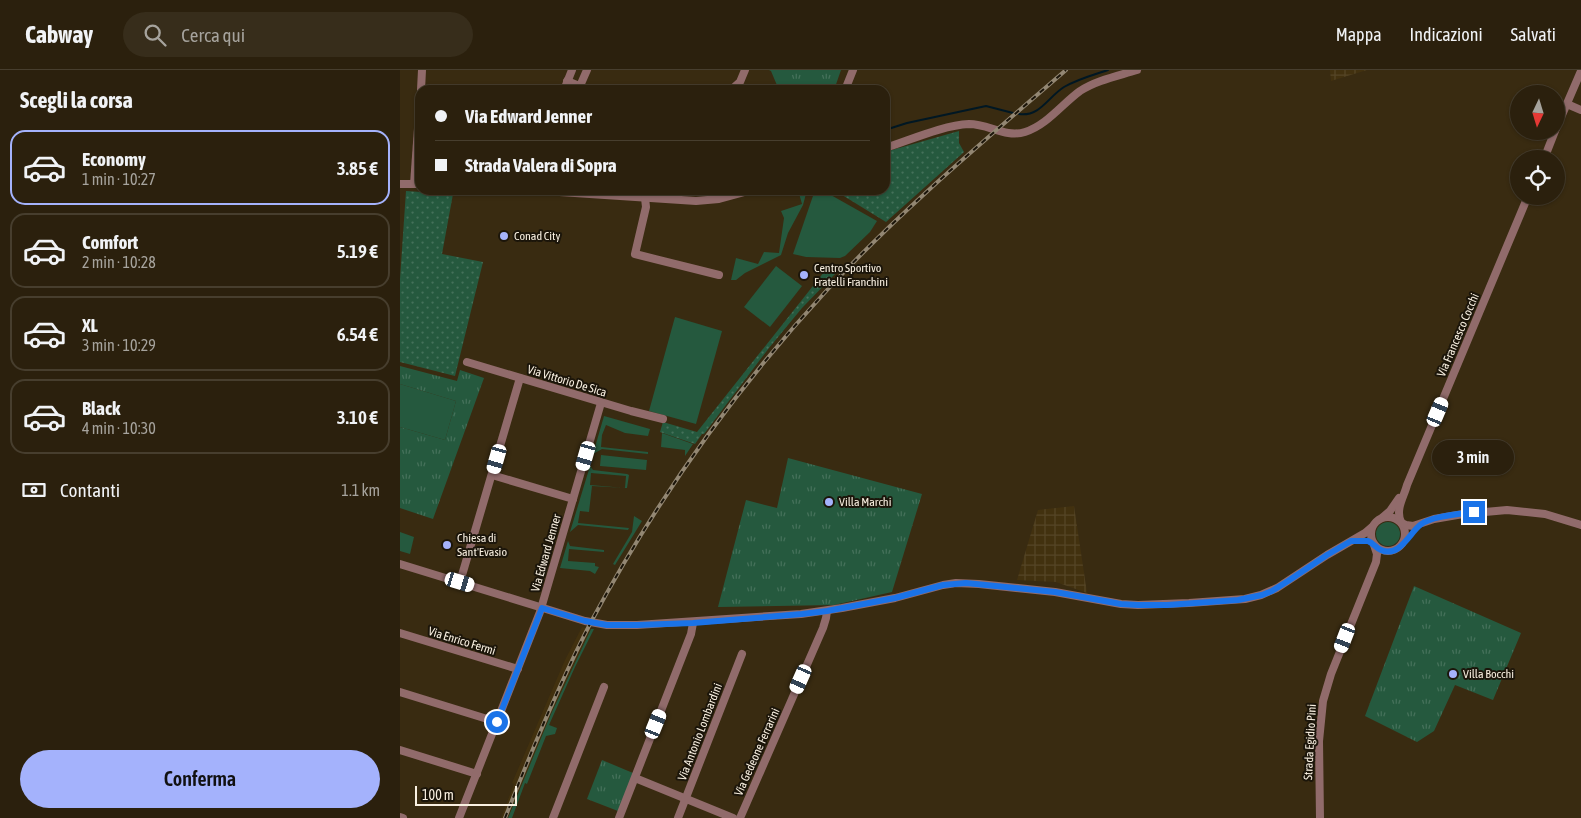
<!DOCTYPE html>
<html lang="it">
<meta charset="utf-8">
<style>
:root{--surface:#2b200d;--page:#372d1b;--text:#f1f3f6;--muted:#a6a39d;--line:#473e2e;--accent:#a4b2fc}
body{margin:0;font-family:"Asap Condensed",sans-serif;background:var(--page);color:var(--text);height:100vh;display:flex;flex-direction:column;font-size:19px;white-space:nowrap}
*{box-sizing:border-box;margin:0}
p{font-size:16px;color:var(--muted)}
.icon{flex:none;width:28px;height:28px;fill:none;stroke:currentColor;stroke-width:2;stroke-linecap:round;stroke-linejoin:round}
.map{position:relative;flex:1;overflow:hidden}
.side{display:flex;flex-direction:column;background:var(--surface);width:400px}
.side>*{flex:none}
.top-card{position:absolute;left:15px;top:15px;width:475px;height:110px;border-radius:15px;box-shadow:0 1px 4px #0004,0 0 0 1px var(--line);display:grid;align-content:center;height:110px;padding:0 20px;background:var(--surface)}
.needle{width:32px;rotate:184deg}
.fabs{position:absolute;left:1110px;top:15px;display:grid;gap:10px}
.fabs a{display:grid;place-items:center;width:55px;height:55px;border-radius:50%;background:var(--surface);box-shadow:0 1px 4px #0004,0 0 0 1px var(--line);font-size:25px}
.scale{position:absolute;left:15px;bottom:12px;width:102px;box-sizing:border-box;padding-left:5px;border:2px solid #f9f0e1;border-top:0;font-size:14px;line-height:18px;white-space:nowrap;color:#f9f0e1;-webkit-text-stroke:4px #1b150a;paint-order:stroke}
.end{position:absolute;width:22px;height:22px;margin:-11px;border:6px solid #1a73e8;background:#fff;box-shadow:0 0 0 2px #fff}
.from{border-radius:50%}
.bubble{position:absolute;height:35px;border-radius:18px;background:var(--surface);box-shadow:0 1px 4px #0004,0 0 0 1px var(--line);font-size:16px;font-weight:600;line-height:35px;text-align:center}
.car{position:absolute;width:15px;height:30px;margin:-15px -8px;border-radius:6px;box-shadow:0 0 4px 1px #0007;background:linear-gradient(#fff 24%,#345 0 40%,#fff 0 76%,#345 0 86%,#fff 0)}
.top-card b{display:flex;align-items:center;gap:18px;height:48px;font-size:19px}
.top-card b+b{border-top:1px solid var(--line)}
.top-card i{width:12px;height:12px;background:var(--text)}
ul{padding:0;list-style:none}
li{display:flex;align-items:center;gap:15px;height:75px;margin:0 10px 8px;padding:0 10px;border:2px solid var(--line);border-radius:15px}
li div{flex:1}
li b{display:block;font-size:19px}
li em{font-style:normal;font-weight:600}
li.on{border-color:var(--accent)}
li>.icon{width:45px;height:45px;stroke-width:1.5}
h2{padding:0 20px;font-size:22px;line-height:60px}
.pay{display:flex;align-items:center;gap:12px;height:55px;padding:0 20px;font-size:19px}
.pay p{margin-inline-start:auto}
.action{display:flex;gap:10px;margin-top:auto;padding:10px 20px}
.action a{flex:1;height:58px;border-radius:30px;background:var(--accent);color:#111;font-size:20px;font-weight:600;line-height:58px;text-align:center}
header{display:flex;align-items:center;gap:30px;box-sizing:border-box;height:70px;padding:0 25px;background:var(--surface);border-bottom:1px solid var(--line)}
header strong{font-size:24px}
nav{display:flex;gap:28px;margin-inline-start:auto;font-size:18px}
.search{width:350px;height:45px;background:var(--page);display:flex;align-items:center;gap:12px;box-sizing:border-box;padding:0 18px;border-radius:28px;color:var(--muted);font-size:19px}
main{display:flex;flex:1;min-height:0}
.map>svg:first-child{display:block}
.built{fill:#42310f}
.industrial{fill:url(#industrial-grid)}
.grass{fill:#25593e;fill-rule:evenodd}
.park{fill:url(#park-tufts)}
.garden{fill:url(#garden-dots)}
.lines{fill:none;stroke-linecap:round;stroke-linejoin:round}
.stream{stroke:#001723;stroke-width:2}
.minor{stroke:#916b6b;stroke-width:8}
.rail-casing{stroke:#938773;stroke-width:4}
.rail{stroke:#1b150a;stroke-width:2;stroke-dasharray:5.5;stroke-linecap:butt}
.route{stroke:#1a73e8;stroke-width:6}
.poi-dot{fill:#a4b2fc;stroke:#1b150a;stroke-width:2}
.labels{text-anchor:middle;stroke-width:4;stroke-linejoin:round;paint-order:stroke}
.poi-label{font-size:12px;fill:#f9f0e1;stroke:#1b150a;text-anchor:start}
.street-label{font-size:12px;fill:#f9f0e1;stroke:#1b150a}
</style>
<header>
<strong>Cabway</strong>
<div class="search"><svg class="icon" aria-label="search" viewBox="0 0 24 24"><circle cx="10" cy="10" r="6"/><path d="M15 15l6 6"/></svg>Cerca qui</div>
<nav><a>Mappa</a><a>Indicazioni</a><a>Salvati</a></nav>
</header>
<main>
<section class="side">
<h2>Scegli la corsa</h2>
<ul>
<li class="on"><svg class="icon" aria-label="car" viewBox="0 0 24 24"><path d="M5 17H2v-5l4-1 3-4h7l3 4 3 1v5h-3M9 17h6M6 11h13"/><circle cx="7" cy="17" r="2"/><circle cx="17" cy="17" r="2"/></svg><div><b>Economy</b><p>1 min · 10:27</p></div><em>3.85 €</em></li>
<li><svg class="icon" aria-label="car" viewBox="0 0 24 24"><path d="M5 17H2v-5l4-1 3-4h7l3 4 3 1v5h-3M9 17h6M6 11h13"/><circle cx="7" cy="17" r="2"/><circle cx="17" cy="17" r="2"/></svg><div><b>Comfort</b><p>2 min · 10:28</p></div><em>5.19 €</em></li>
<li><svg class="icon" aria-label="car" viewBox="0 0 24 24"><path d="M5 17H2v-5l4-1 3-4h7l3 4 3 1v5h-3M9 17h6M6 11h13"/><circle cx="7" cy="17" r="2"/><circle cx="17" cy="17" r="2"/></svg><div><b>XL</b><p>3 min · 10:29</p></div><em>6.54 €</em></li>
<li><svg class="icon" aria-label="car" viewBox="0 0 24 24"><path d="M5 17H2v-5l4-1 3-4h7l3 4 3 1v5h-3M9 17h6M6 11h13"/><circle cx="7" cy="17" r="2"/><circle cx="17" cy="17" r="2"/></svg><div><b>Black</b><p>4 min · 10:30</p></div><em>3.10 €</em></li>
</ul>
<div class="pay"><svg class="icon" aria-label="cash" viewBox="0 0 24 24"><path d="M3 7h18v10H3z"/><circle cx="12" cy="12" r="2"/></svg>Contanti<p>1.1 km</p></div>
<div class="action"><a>Conferma</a></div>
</section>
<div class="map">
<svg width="1181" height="748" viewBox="0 0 1181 748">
<defs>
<pattern id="industrial-grid" width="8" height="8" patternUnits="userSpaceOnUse" patternTransform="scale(1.25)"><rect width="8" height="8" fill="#42310f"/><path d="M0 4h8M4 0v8" fill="none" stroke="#554526"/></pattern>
<pattern id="park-tufts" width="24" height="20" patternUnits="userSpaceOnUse" patternTransform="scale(1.25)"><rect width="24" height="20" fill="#25593e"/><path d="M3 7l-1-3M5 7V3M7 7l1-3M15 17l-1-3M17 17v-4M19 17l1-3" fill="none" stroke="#45715a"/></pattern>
<pattern id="garden-dots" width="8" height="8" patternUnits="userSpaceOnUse" patternTransform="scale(1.25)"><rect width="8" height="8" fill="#25593e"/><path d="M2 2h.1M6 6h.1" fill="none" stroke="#45715a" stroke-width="1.8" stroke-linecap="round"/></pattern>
</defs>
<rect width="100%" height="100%" fill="#392b11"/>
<path class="built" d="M182,557L191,559L151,644L108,748H101L114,714L112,713L165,590Z"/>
<g class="industrial">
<path d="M930,0H967L931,11Z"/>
<path d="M674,436L687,523L656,512L617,510L638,440Z"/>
</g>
<g class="grass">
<path d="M398,120H407L403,135L388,163L381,185L345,203L336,210H331L336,188L358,194L364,182L379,183L384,148L381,141L402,134Z"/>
<path d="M415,120H422L477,151L470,162L445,186L440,188L406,187L393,184Z"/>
<path d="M376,196L402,216L370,257L344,237Z"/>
<path d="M275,247L322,261L296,354L249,341Z"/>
<path d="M0,314L56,331L45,370L0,357Z"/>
<path d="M204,346L250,359L248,366L225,363L206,355L202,365L201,377L248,382V384L202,379L193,384Z"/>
<path d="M262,363L293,374L285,386V380L261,377Z"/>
<path d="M201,385L247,390L246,400L200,396Z"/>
<path d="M190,396L193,400L227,404L229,405L227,418L192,416L189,442L180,441L178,453L229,458L228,460L178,455L170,462ZM191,403L226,406L225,418L190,415Z"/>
<path d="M234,446L242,451L215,495L213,494L232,462Z"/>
<circle cx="988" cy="464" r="12"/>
<path d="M0,462L14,467L10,484L0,481Z"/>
<path d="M168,471L170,476L204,480V482L169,479L168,491L195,493V496L199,497L195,504L190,501L160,498Z"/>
<path d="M191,559H194L175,597L149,655L157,658L155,664L146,666L127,714L125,713L112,748H108L151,644Z"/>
</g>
<g class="park">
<path d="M369,0H441L434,20H379L371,1Z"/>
<path d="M0,296L57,311L60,300L84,308L33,449L0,438V357L45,370L56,331L0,314Z"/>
<path d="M388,388L522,424L492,522L434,535L318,537L346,430L377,438Z"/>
<path d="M1014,516L1121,563L1093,630L1055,615L1034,661L1017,672L965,646Z"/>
<path d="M202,690L233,703L218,741L187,729Z"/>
</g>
<g class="garden">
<path d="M559,61V73L564,82L486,152L434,120H485V82Z"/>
<path d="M6,121L53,124L42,184L83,192L55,306L0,292V209Z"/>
<path d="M428,197L436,203L402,238L369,278L304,364H302L295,374L260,362L263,352L297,362Z"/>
</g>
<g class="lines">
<g class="stream">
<path d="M619,44C640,47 648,27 664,17C678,9 693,5 708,0"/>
<path d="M485,60L507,53L586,36L613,43"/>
</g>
<g class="minor">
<path d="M167,11L189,20"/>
<path d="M180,16L187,0"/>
<path d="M21,20L22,0"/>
<path d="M164,20L172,0"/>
<path d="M331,20L340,12L345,0"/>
<path d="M445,20L453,0"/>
<path d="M1167,34L1181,40"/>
<path d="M1156,59L1181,1"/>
<path d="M485,78C510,70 544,55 569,54C589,54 605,68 625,62C647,55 662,34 680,21C697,10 718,6 737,0"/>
<path d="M1144,89L1155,61"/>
<path d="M0,114H20"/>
<path d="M14,114L20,30"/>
<path d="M129,120L296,131L319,129L352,120"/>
<path d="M245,128L246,137L235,184L319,205"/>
<path d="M67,292L231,341L263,349"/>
<path d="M92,405L173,429"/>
<circle cx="988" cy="464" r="17"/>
<path d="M983,447L990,441L999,428"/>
<path d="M1001,452C995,439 1004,427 1007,415L1128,126"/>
<path d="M1002,453L1006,455L1013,456L1034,449L1063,444L1107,440L1145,444L1181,455"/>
<path d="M0,494L185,551L207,555H237L401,544L442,538L495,528L543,515L556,513L579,514L655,522L721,534L738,535L789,533L845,529L861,525L877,518L927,485L965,463L972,457"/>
<path d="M60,512L120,308"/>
<path d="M0,563L118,599"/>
<path d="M0,622L97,652"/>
<path d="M0,680L77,704"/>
<path d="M235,708L333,748"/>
<path d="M0,747L3,748"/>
<path d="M59,748L140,542L201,333"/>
<path d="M153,748L204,617"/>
<path d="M219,748L291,564L293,553"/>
<path d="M278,748L342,584"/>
<path d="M340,748L423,558L426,548L427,541"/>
<path d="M920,748L919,671L923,631L931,604L976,492L977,484L974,475"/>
</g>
<g class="rail-casing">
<path id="rail" d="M105,748C131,682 158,616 191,552C255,432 335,319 428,219C501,140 584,71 666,0"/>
</g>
<use href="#rail" class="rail"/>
</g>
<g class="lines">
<path class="route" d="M97,652L142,538L185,551L207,555H237L293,553L402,544L427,541L495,528L543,515L566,513L655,522L721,534L738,535H767L838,530L862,525L872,521L888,511L927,485L951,471H968C973,473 976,478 981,480C999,488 1009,464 1020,455C1031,446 1060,444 1074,442"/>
</g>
<g class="poi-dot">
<circle cx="104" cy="166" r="5"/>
<circle cx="404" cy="205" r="5"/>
<circle cx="429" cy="432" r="5"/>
<circle cx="47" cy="475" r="5"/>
<circle cx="1053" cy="604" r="5"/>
</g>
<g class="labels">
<g class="poi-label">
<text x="114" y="170">Conad City</text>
<text x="414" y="202">Centro Sportivo<tspan x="414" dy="14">Fratelli Franchini</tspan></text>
<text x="439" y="436">Villa Marchi</text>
<text x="57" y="472">Chiesa di<tspan x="57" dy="14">Sant'Evasio</tspan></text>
<text x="1063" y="608">Villa Bocchi</text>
</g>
<g class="street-label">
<text transform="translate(1058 265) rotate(-67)" y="4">Via Francesco Cocchi</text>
<text transform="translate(167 311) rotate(17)" y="4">Via Vittorio De Sica</text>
<text transform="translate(146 483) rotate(-74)" y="4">Via Edward Jenner</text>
<text transform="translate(62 571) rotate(17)" y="4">Via Enrico Fermi</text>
<text transform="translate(300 662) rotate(-69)" y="4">Via Antonio Lombardini</text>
<text transform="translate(910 672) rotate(-87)" y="4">Strada Egidio Pini</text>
<text transform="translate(357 682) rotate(-66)" y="4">Via Gedeone Ferrarini</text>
</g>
</g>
</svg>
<div class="fabs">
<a><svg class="needle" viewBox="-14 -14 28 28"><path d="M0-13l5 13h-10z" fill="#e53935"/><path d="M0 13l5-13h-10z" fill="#a6a39d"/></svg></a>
<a><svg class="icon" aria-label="locate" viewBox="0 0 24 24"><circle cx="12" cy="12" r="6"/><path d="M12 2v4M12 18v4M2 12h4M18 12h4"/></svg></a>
</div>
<div class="scale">100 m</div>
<i class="end from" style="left:97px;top:652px"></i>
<i class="end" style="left:1074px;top:442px"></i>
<div class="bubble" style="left:1032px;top:370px;width:82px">3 min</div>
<i class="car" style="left:1038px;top:342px;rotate:23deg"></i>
<i class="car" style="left:186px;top:386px;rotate:196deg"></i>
<i class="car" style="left:97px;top:389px;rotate:196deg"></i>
<i class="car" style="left:60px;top:512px;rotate:107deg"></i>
<i class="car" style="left:945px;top:568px;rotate:201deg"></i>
<i class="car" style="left:401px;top:609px;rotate:204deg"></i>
<i class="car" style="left:256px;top:654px;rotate:22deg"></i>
<div class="top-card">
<b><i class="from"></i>Via Edward Jenner</b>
<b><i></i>Strada Valera di Sopra</b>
</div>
</div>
</main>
